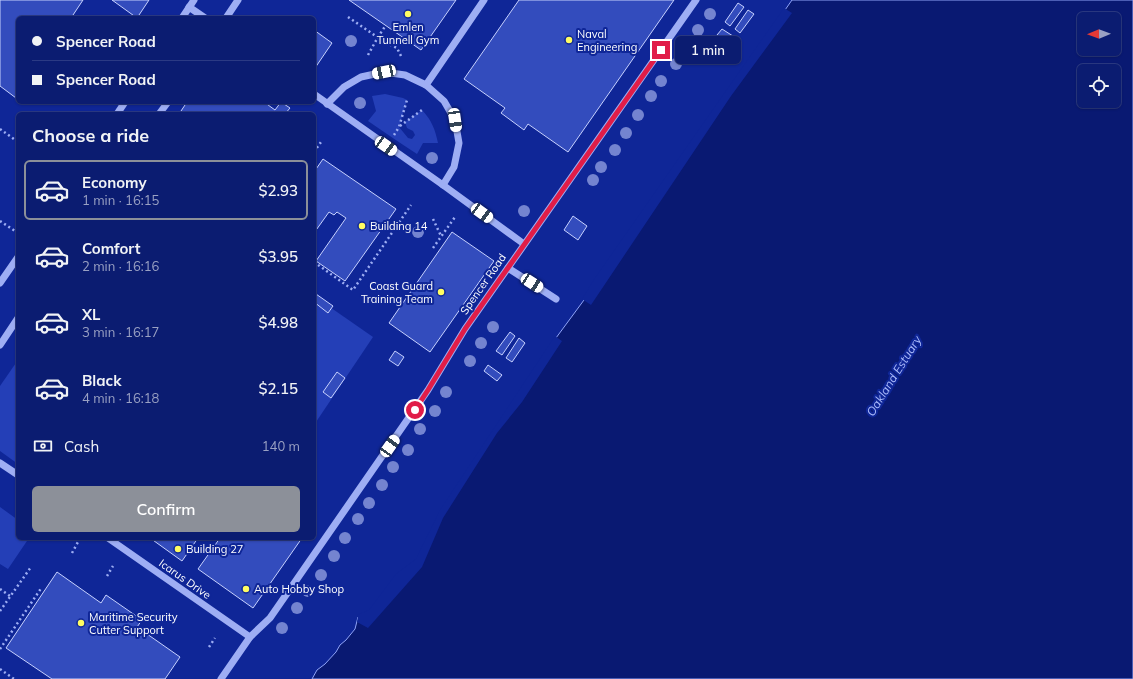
<!DOCTYPE html>
<meta charset="utf-8">
<style>
:root{--surface:#0b1c71;--page:#142576;--text:#f1f3f6;--muted:#9aa1c3;--line:#2b3a84;--accent:#8c9099}
body{margin:0;font-family:Mulish,sans-serif;background:var(--page);color:var(--text);height:100vh;display:flex;flex-direction:column;font-size:15px;white-space:nowrap}
*{box-sizing:border-box;margin:0}
p{font-size:13px;color:var(--muted)}
.icon{flex:none;width:22px;height:22px;fill:none;stroke:currentColor;stroke-width:2;stroke-linecap:round;stroke-linejoin:round}
.map{position:relative;flex:1;overflow:hidden}
.details{position:absolute;left:16px;top:112px;width:300px;height:428px;display:flex;flex-direction:column;background:var(--surface);border-radius:6px;box-shadow:0 1px 3px #0004,0 0 0 1px var(--line)}
.details>*{flex:none}
.guide{position:absolute;left:16px;top:16px;width:300px;height:88px;border-radius:6px;box-shadow:0 1px 3px #0004,0 0 0 1px var(--line);display:grid;align-content:center;height:88px;padding:0 16px;background:var(--surface)}
.needle{width:26px;rotate:269deg}
.fabs{position:absolute;left:1077px;top:12px;display:grid;gap:8px}
.fabs a{display:grid;place-items:center;width:44px;height:44px;border-radius:6px;background:var(--surface);box-shadow:0 1px 3px #0004,0 0 0 1px var(--line);font-size:20px}
.end{position:absolute;width:18px;height:18px;margin:-9px;border:5px solid #e11d48;background:#fff;box-shadow:0 0 0 2px #fff}
.from{border-radius:50%}
.bubble{position:absolute;height:28px;border-radius:6px;background:var(--surface);box-shadow:0 1px 3px #0004,0 0 0 1px var(--line);font-size:13px;font-weight:600;line-height:28px;text-align:center}
.car{position:absolute;width:12px;height:24px;margin:-12px -6px;border-radius:5px;box-shadow:0 0 3px 1px #0007;background:linear-gradient(#fff 24%,#345 0 40%,#fff 0 76%,#345 0 86%,#fff 0)}
.guide b{display:flex;align-items:center;gap:14px;height:38px;font-size:15px}
.guide b+b{border-top:1px solid var(--line)}
.guide i{width:10px;height:10px;background:var(--text)}
ul{padding:0;list-style:none}
li{display:flex;align-items:center;gap:12px;height:60px;margin:0 8px 6px;padding:0 8px;border:2px solid transparent;border-radius:6px}
li div{flex:1}
li b{display:block;font-size:15px}
li em{font-style:normal;font-weight:600}
li.on{border-color:var(--accent)}
li>.icon{width:36px;height:36px;stroke-width:1.5}
h2{padding:0 16px;font-size:18px;line-height:48px}
.pay{display:flex;align-items:center;gap:10px;height:44px;padding:0 16px;font-size:15px}
.pay p{margin-inline-start:auto}
.action{display:flex;gap:8px;margin-top:auto;padding:8px 16px}
.action a{flex:1;height:46px;border-radius:6px;background:var(--accent);color:#fff;font-size:16px;font-weight:600;line-height:46px;text-align:center}
.map>svg:first-child{display:block}
.green{fill:#243fb7}
.water{fill:#091972;stroke:#90a4f8;fill-rule:evenodd}
.pier{fill:#0f2697}
.building{fill:#334cbd;stroke:#c7d1fe}
.lines{fill:none;stroke-linecap:round;stroke-linejoin:round}
.path{stroke:#9eaef4;stroke-width:2.5;stroke-dasharray:2 3;stroke-linecap:butt}
.minor{stroke:#9eaef4;stroke-width:7}
.tree{fill:#7484d0}
.route{stroke:#e11d48;stroke-width:5}
.poi-dot{fill:#fffc62;stroke:#0f2697;stroke-width:1.5}
.labels{text-anchor:middle;stroke-width:4;stroke-linejoin:round;paint-order:stroke}
.poi-label{font-size:11px;fill:#fff;stroke:#0f2697;text-anchor:start}
.street-label{font-size:11px;fill:#fff;stroke:#0f2697}
.water-label{font-size:12px;font-style:italic;fill:#abbafb;stroke:#0f2697}
</style>
<div class="map">
<svg width="1133" height="679" viewBox="0 0 1133 679">
<rect width="100%" height="100%" fill="#0f2697"/>
<g class="green">
<path d="M385,94L403,98L407,100L399,127L408,138L412,139L415,135L413,131L407,128L405,122L422,110C432,121 435,129 438,143H423L417,154C400,143 384,132 368,121L376,111L372,96Z"/>
<path d="M314,296L373,337L314,425Z"/>
<path d="M18,360V464L0,451V386Z"/>
<path d="M0,507L18,520V538H29L8,569L0,564Z"/>
</g>
<path class="water" d="M792,0H1133V679H312L317,670L325,664L336,652L340,645L346,640L355,629L358,617L371,612L418,560L442,511L553,342L584,300L597,279ZM1084,19H1114V49H1084ZM1084,71H1114V101H1084Z"/>
<g class="pier">
<path d="M784,8L792,13L731,96L591,305L582,299L595,278Z"/>
<path d="M555,336L562,341L522,402L497,433L443,518L422,567L368,628L357,622L358,617L357,615L369,610L396,574L416,559L440,510Z"/>
</g>
<g class="building">
<path d="M0,0H83L71,18H18V95L16,98L0,86Z"/>
<path d="M112,0H149L137,18Z"/>
<path d="M349,0H456L421,50Z"/>
<path d="M519,0H674L568,152L528,124L524,130L501,113L505,108L464,79Z"/>
<path d="M738,3L744,7L730,26L725,22Z"/>
<path d="M748,10L754,14L740,33L735,29Z"/>
<path d="M722,29L736,38L731,45L717,35Z"/>
<path d="M314,30L332,43L315,68H314Z"/>
<path d="M187,102H264L275,110L281,102L290,108L285,114H179Z"/>
<path d="M323,159L396,209L345,281L316,261L346,218L337,212L334,215L329,212L314,233V172Z"/>
<path d="M573,216L587,226L578,240L564,230Z"/>
<path d="M452,232L494,261L430,352L389,323Z"/>
<path d="M316,294L333,306L328,313L314,302V296Z"/>
<path d="M510,332L515,336L502,355L496,351Z"/>
<path d="M519,338L525,343L512,362L506,358Z"/>
<path d="M395,351L404,357L398,366L389,360Z"/>
<path d="M488,365L502,375L497,381L484,371Z"/>
<path d="M337,372L345,378L331,398L323,392Z"/>
<path d="M150,538H198L182,561Z"/>
<path d="M220,538H302L253,608L198,569Z"/>
<path d="M57,572L101,603L106,595L142,620L137,627L180,657L165,679H52L6,648Z"/>
</g>
<g class="lines">
<g class="path">
<path d="M348,17L383,41L397,48L401,56"/>
<path d="M368,55L378,37L386,25"/>
<path d="M400,126L422,110"/>
<path d="M0,129L18,142"/>
<path d="M394,135L399,127L407,100"/>
<path d="M314,152L321,142"/>
<path d="M433,219L441,236"/>
<path d="M0,221L15,231"/>
<path d="M433,248L455,217"/>
<path d="M314,262L353,290L411,205"/>
<path d="M72,553L78,542"/>
<path d="M107,576L113,566"/>
<path d="M0,589L10,596"/>
<path d="M0,611L31,567"/>
<path d="M209,647L215,638"/>
<path d="M0,649L42,587"/>
<path d="M0,669L14,679"/>
</g>
<g class="minor">
<path d="M189,7L205,18"/>
<path d="M182,18L194,0"/>
<path d="M226,18L238,0"/>
<path d="M426,85L484,0"/>
<path d="M314,94L443,185L524,244"/>
<path d="M327,104L344,87L361,77L384,72L405,75L426,85L444,101L455,120L459,143L454,167L443,185"/>
<path d="M117,114L125,102"/>
<path d="M159,114L168,102"/>
<path d="M508,268L556,299"/>
<path d="M0,283L18,257"/>
<path d="M0,345L18,318"/>
<path d="M0,463L18,475"/>
<path d="M108,538L250,637"/>
<path d="M221,679L250,637L270,618L428,390L465,329L696,0"/>
</g>
</g>
<g class="tree">
<circle cx="710" cy="14" r="6"/>
<circle cx="698" cy="30" r="6"/>
<circle cx="351" cy="41" r="6"/>
<circle cx="685" cy="47" r="6"/>
<circle cx="676" cy="64" r="6"/>
<circle cx="661" cy="81" r="6"/>
<circle cx="651" cy="96" r="6"/>
<circle cx="360" cy="103" r="6"/>
<circle cx="638" cy="115" r="6"/>
<circle cx="626" cy="133" r="6"/>
<circle cx="615" cy="150" r="6"/>
<circle cx="432" cy="158" r="6"/>
<circle cx="601" cy="167" r="6"/>
<circle cx="593" cy="180" r="6"/>
<circle cx="524" cy="211" r="6"/>
<circle cx="418" cy="232" r="6"/>
<circle cx="493" cy="327" r="6"/>
<circle cx="481" cy="343" r="6"/>
<circle cx="470" cy="361" r="6"/>
<circle cx="446" cy="392" r="6"/>
<circle cx="435" cy="411" r="6"/>
<circle cx="420" cy="429" r="6"/>
<circle cx="408" cy="450" r="6"/>
<circle cx="393" cy="467" r="6"/>
<circle cx="382" cy="485" r="6"/>
<circle cx="369" cy="503" r="6"/>
<circle cx="358" cy="519" r="6"/>
<circle cx="345" cy="538" r="6"/>
<circle cx="334" cy="556" r="6"/>
<circle cx="321" cy="575" r="6"/>
<circle cx="308" cy="591" r="6"/>
<circle cx="297" cy="608" r="6"/>
<circle cx="282" cy="628" r="6"/>
</g>
<g class="lines">
<path class="route" d="M415,410L428,390L465,329L661,50"/>
</g>
<g class="poi-dot">
<circle cx="408" cy="14" r="4"/>
<circle cx="569" cy="40" r="4"/>
<circle cx="362" cy="226" r="4"/>
<circle cx="441" cy="292" r="4"/>
<circle cx="178" cy="549" r="4"/>
<circle cx="246" cy="589" r="4"/>
<circle cx="81" cy="623" r="4"/>
</g>
<g class="labels">
<g class="poi-label">
<text x="408" y="31" text-anchor="middle">Emlen<tspan x="408" dy="13">Tunnell Gym</tspan></text>
<text x="577" y="38">Naval<tspan x="577" dy="13">Engineering</tspan></text>
<text x="370" y="230">Building 14</text>
<text x="433" y="290" text-anchor="end">Coast Guard<tspan x="433" dy="13">Training Team</tspan></text>
<text x="186" y="553">Building 27</text>
<text x="254" y="593">Auto Hobby Shop</text>
<text x="89" y="621">Maritime Security<tspan x="89" dy="13">Cutter Support</tspan></text>
</g>
<g class="street-label">
<text transform="translate(483 284) rotate(-55)" y="4">Spencer Road</text>
<text transform="translate(185 579) rotate(35)" y="4">Icarus Drive</text>
</g>
<g class="water-label">
<text transform="translate(894 376) rotate(-58)" y="4">Oakland Estuary</text>
</g>
</g>
</svg>
<div class="fabs">
<a><svg class="needle" viewBox="-14 -14 28 28"><path d="M0-13l5 13h-10z" fill="#e53935"/><path d="M0 13l5-13h-10z" fill="#9aa1c3"/></svg></a>
<a><svg class="icon" aria-label="locate" viewBox="0 0 24 24"><circle cx="12" cy="12" r="6"/><path d="M12 2v4M12 18v4M2 12h4M18 12h4"/></svg></a>
</div>
<i class="end from" style="left:415px;top:410px"></i>
<i class="end" style="left:661px;top:50px"></i>
<div class="bubble" style="left:675px;top:36px;width:66px">1 min</div>
<i class="car" style="left:384px;top:72px;rotate:258deg"></i>
<i class="car" style="left:455px;top:120px;rotate:172deg"></i>
<i class="car" style="left:386px;top:146px;rotate:125deg"></i>
<i class="car" style="left:482px;top:213px;rotate:126deg"></i>
<i class="car" style="left:532px;top:283px;rotate:123deg"></i>
<i class="car" style="left:390px;top:446px;rotate:35deg"></i>
<div class="guide">
<b><i class="from"></i>Spencer Road</b>
<b><i></i>Spencer Road</b>
</div>
<section class="details">
<h2>Choose a ride</h2>
<ul>
<li class="on"><svg class="icon" aria-label="car" viewBox="0 0 24 24"><path d="M5 17H2v-5l4-1 3-4h7l3 4 3 1v5h-3M9 17h6M6 11h13"/><circle cx="7" cy="17" r="2"/><circle cx="17" cy="17" r="2"/></svg><div><b>Economy</b><p>1 min · 16:15</p></div><em>$2.93</em></li>
<li><svg class="icon" aria-label="car" viewBox="0 0 24 24"><path d="M5 17H2v-5l4-1 3-4h7l3 4 3 1v5h-3M9 17h6M6 11h13"/><circle cx="7" cy="17" r="2"/><circle cx="17" cy="17" r="2"/></svg><div><b>Comfort</b><p>2 min · 16:16</p></div><em>$3.95</em></li>
<li><svg class="icon" aria-label="car" viewBox="0 0 24 24"><path d="M5 17H2v-5l4-1 3-4h7l3 4 3 1v5h-3M9 17h6M6 11h13"/><circle cx="7" cy="17" r="2"/><circle cx="17" cy="17" r="2"/></svg><div><b>XL</b><p>3 min · 16:17</p></div><em>$4.98</em></li>
<li><svg class="icon" aria-label="car" viewBox="0 0 24 24"><path d="M5 17H2v-5l4-1 3-4h7l3 4 3 1v5h-3M9 17h6M6 11h13"/><circle cx="7" cy="17" r="2"/><circle cx="17" cy="17" r="2"/></svg><div><b>Black</b><p>4 min · 16:18</p></div><em>$2.15</em></li>
</ul>
<div class="pay"><svg class="icon" aria-label="cash" viewBox="0 0 24 24"><path d="M3 7h18v10H3z"/><circle cx="12" cy="12" r="2"/></svg>Cash<p>140 m</p></div>
<div class="action"><a>Confirm</a></div>
</section>
</div>
